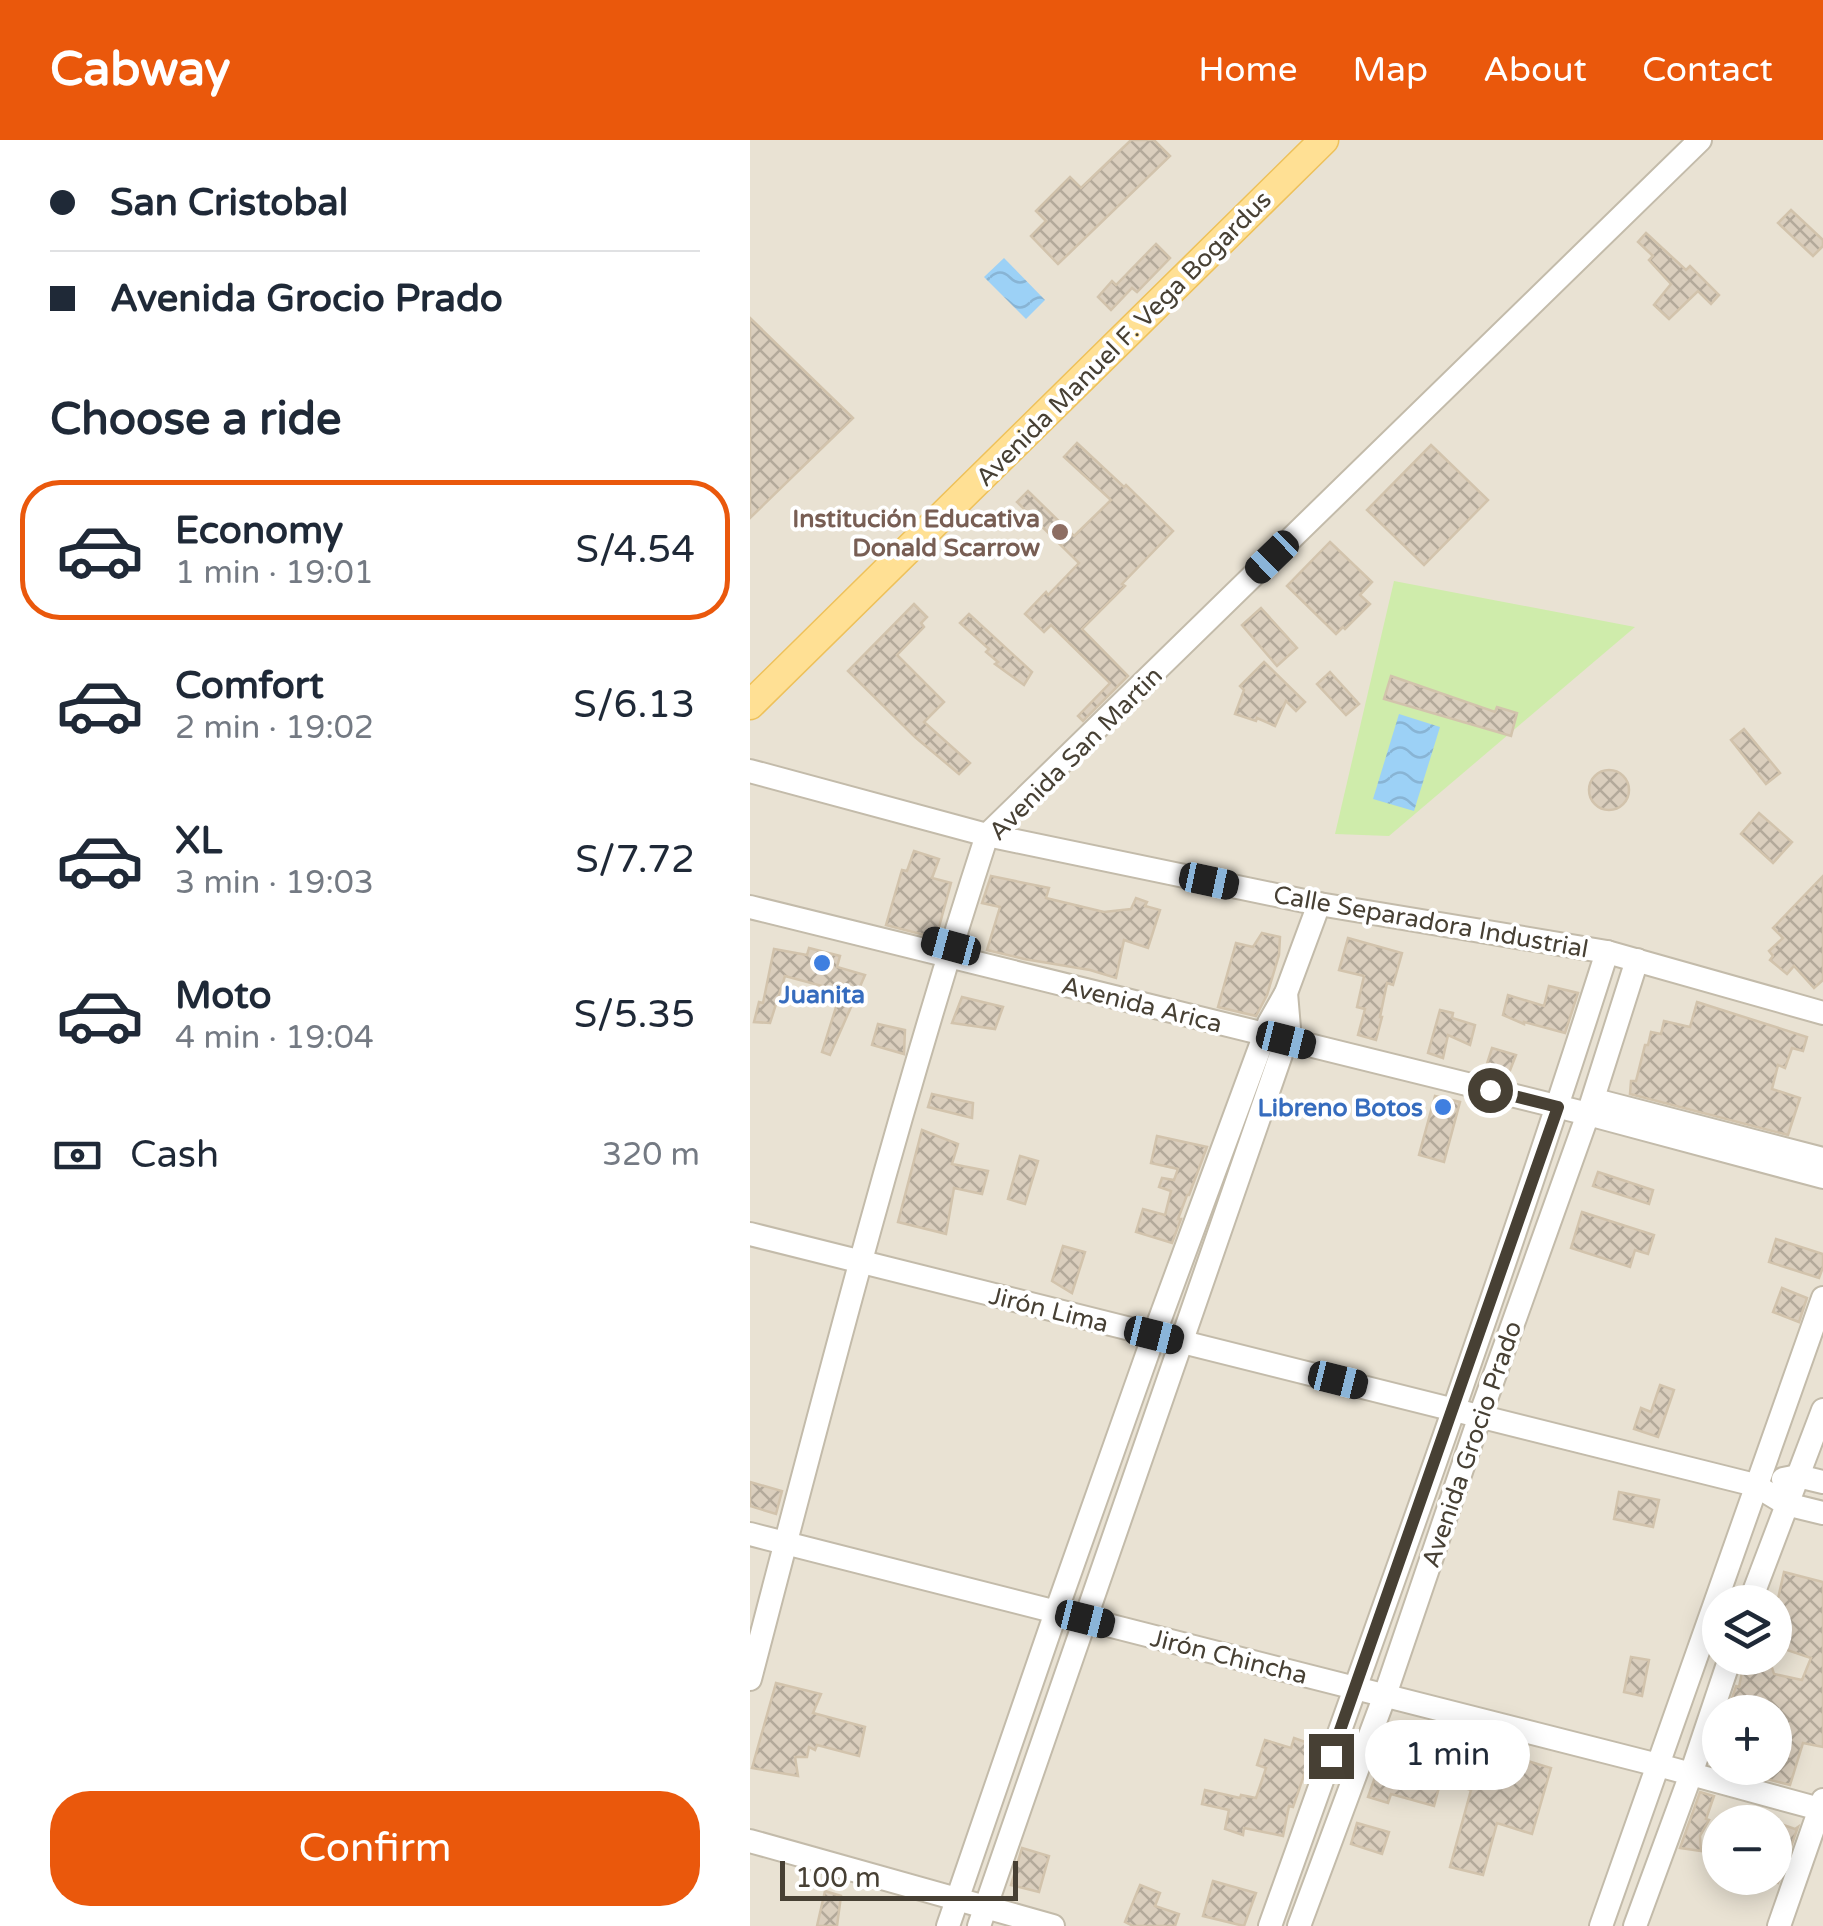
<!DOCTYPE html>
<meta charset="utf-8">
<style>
:root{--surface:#fff;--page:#f2f2f3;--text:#1f2937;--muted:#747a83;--line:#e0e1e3;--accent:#ea580c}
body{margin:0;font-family:"Varela Round",sans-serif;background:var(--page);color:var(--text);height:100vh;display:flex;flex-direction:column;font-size:38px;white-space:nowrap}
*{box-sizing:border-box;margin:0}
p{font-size:32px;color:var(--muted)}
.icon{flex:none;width:55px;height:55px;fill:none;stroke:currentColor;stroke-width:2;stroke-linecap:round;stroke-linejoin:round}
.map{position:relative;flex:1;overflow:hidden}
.side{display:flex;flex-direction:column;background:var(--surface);width:750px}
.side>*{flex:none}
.guide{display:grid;align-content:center;height:220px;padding:0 50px;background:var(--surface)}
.controls{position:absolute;left:952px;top:1445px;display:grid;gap:20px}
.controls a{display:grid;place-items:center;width:90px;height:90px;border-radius:50%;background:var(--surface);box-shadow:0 5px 25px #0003;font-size:50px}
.scale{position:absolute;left:30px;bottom:25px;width:238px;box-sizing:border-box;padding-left:10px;border:5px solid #474034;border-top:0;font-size:28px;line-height:35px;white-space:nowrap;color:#474034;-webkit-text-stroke:8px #fff;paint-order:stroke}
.end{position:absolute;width:45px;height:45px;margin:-22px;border:12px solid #474034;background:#fff;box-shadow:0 0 0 5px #fff}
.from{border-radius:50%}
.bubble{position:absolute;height:70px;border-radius:35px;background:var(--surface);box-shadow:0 5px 25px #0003;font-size:32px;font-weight:600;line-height:70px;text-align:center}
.car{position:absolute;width:30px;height:60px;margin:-30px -15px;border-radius:12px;box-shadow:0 0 8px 2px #0007;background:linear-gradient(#222 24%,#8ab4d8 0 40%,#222 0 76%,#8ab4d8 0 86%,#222 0)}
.guide b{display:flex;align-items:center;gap:35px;height:95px;font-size:38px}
.guide b+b{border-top:2px solid var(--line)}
.guide i{width:25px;height:25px;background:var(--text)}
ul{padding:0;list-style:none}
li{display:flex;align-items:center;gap:30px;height:140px;margin:0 20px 15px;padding:0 30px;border:5px solid transparent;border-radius:40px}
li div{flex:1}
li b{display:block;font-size:38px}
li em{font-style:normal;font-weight:600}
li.on{border-color:var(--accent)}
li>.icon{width:90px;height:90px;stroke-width:1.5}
h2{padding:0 50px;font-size:45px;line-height:120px}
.pay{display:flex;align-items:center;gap:25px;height:110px;padding:0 50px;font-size:38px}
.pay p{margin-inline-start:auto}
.action{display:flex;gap:20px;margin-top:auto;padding:20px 50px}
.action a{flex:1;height:115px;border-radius:40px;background:var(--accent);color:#fff;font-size:40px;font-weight:600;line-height:115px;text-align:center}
header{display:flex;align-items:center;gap:60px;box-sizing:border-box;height:140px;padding:0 50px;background:var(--accent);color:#fff}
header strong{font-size:48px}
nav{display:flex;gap:55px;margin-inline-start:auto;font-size:35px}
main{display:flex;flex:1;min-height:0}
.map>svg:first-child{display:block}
.residential{fill:#e9e2d3;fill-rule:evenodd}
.grass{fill:#cfecab}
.water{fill:url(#water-waves)}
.building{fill:url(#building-cross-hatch);stroke:#d2c3ac;stroke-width:2.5}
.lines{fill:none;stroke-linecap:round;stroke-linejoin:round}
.minor-casing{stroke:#c3bbaa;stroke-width:26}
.major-casing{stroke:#eec15a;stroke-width:31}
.minor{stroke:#fff;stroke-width:22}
.major{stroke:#ffe094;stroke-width:28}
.route{stroke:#474034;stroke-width:12}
.education-dot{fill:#8d6e63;stroke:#fff;stroke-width:4}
.shop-dot{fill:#3f7fe0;stroke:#fff;stroke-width:4}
.labels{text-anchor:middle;stroke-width:8;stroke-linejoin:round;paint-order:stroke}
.street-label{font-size:25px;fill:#474034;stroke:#fff}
.education-label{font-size:25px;font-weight:bold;fill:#785e54;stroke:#fff;text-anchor:end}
.shop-label{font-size:25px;font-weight:bold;fill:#366cbe;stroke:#fff}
</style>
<header>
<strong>Cabway</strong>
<nav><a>Home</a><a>Map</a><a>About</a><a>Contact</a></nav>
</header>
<main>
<section class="side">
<div class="guide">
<b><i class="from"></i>San Cristobal</b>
<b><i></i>Avenida Grocio Prado</b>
</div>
<h2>Choose a ride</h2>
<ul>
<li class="on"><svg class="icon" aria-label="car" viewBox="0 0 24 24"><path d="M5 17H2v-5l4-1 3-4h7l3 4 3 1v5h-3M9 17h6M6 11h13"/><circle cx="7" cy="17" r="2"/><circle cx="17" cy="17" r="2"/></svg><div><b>Economy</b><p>1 min · 19:01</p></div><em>S/4.54</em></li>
<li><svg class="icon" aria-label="car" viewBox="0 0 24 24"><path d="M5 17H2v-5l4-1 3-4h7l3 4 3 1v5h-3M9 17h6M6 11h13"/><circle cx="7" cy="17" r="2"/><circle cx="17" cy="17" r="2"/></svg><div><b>Comfort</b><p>2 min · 19:02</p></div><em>S/6.13</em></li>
<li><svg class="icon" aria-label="car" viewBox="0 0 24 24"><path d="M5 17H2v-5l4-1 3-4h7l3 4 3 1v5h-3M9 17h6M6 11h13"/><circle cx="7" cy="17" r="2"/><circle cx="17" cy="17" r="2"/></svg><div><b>XL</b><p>3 min · 19:03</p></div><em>S/7.72</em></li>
<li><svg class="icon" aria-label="car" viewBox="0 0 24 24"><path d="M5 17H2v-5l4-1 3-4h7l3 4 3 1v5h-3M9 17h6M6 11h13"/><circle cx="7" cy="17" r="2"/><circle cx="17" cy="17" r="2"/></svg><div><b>Moto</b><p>4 min · 19:04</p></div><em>S/5.35</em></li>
</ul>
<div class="pay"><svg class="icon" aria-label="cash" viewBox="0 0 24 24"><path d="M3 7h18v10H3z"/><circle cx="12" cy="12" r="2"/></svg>Cash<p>320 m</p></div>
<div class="action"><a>Confirm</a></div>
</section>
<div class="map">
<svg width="1073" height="1786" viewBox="0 0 1073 1786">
<defs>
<pattern id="water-waves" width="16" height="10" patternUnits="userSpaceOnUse" patternTransform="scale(2.5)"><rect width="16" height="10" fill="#9cd1f6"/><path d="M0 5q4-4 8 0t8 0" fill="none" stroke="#88b4d4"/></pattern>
<pattern id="building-cross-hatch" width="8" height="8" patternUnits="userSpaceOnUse" patternTransform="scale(2.5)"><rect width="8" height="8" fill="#dacebd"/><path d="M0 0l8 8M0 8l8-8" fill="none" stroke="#b3a99a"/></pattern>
</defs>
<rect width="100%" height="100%" fill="#f4f0e5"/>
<path class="residential" d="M0,0H1073V1786H0ZM970,1462H1025V1518H970ZM970,1572H1025V1628H970ZM970,1682H1025V1738H970Z"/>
<path class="grass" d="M644,441L885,487L639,696L585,694Z"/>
<g class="water">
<path d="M254,118L295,160L276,179L234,137Z"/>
<path d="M649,574L690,587L664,671L623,659Z"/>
</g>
<g class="building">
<path d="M381,0H404L420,16L308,124L281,96L296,81L286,71L320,37L331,48Z"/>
<path d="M1041,70L1073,100V106L1063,116L1028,83Z"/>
<path d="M896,93L936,130L940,126L969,155L961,164L948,151L919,179L904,165L921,144L899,120L903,116L888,102Z"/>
<path d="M406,104L420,118L387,152L382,148L361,170L348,157L362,141L366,145Z"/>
<path d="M0,178L103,278L0,378Z"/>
<path d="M327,303L374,347L376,345L423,391L372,444L375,446L332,489L378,536L333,581L328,576L360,543L301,485L294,492L275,474L296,452L298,455L329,423L267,362L278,351L324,396L361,360L314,317Z"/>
<path d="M681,305L738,360L674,425L617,370Z"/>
<path d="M580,402L622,442L610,455L620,464L595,489L593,487L586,494L537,446Z"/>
<path d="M164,464L177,477L171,483L174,487L147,515L194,562L174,582L220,623L209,634L165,597L98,531Z"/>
<path d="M511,468L547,508L527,526L492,485Z"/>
<path d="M219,474L282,532L274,545L245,524L248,522L236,512L239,509L210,483Z"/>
<path d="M514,522L555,562L546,571L536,561L525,586L507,578L506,581L485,574L494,550L490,546Z"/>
<path d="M580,532L609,564L596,575L567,544Z"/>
<path d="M641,536L745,572L747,567L767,573L761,596L634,559Z"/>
<path d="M994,589L1030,633L1016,644L981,600Z"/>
<circle cx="859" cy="650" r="20"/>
<path d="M1009,673L1042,702L1023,723L991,694Z"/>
<path d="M164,711L189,719L182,738L201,743L186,798L136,785L152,730L157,731Z"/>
<path d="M241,736L299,748L296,758L354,772L381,769L386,758L397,762L395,766L410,770L398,808L374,800L366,838L340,830L274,819L237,810L250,767L232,763Z"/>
<path d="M1073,736V840L1064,848L1044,826L1037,834L1020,820L1023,816L1019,811L1033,798L1023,788Z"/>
<path d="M512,793L530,797L529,815L517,855L506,876L468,867L486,803L503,807Z"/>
<path d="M598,798L652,813L643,845L637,843L630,877H632L626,900L608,895L615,869L607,867L614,836L589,830Z"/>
<path d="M59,808L90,816L87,827L115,835L80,915L72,912L91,851L35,836L20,883L4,882L9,862L13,863L24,809L57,815Z"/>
<path d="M799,846L828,853L815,893L774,882V884L753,875L758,855L794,866Z"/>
<path d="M212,857L253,867L245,889L202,883Z"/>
<path d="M947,862L1057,897L1053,911L1042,908L1035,928L1028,925L1022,949L1050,958L1038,995L880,954L881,941H886L895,905H898L901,892L911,894L914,881L940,887Z"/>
<path d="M690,870L703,873L702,878L725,885L720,905L698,895L693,918L678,913Z"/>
<path d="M128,884L155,890L154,914L122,905Z"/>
<path d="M742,908L766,915L759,933L735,930Z"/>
<path d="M182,954L223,963L222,978L178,967Z"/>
<path d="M685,956L710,962L694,1022L669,1015Z"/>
<path d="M172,990L208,1004L202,1024L238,1031L232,1054L204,1048L196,1094L148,1082Z"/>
<path d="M407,996L457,1007L439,1055H437L428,1079H431L422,1103L386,1092L393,1069L415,1075L421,1051L409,1047L412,1038L424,1040L428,1029L401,1023Z"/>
<path d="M270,1016L288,1021L275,1064L258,1059Z"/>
<path d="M848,1032L903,1050L899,1064L843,1046Z"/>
<path d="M832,1072L904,1095L898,1114L885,1110L880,1127L821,1108Z"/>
<path d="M1026,1099L1073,1114V1127L1069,1138L1019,1122Z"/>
<path d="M313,1106L335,1112L322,1153L302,1141Z"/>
<path d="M1032,1148L1057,1158L1049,1182L1023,1172Z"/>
<path d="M910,1245L924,1250L908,1297L884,1289L891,1268L901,1272Z"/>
<path d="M0,1342L32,1351L26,1374L0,1366Z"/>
<path d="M869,1352L909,1360L903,1387L864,1379Z"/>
<path d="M1034,1432L1073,1442V1607L1053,1603L1040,1645L974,1628H1025V1617L1030,1601L1025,1599V1572L981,1561L986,1546L989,1547L995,1518H1019L1024,1534L1052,1540L1061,1518L1025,1506V1472Z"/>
<path d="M881,1517L899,1520L892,1556L874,1552Z"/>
<path d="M26,1543L71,1554L63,1573L115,1587L109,1616L67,1605L65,1610L59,1607L57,1617H45L48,1636L2,1628Z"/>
<path d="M643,1586L715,1610L716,1607L732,1612L730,1617L764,1626V1623L776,1627L778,1621L801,1628L782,1694L747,1683L733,1735L700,1727L721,1650L691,1640L684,1666L641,1654L638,1663L618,1657Z"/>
<path d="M544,1598L561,1604L557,1615L560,1618L543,1667L539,1666L533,1696L494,1688L493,1695L475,1689L479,1670L452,1664L455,1650L490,1658L491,1655L506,1658L516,1628L507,1625L515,1600L541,1608Z"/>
<path d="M950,1652L964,1656L956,1679L959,1680L950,1696L951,1711L930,1708Z"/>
<path d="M1025,1682L1045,1689L1048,1687L1028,1743L1025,1742Z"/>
<path d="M607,1683L639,1692L632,1714L601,1704Z"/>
<path d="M272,1708L299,1716L289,1752L261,1745Z"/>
<path d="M463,1741L506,1753L494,1786L453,1776Z"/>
<path d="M390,1745L410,1753L405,1766L429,1774L425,1786H383L375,1782Z"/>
<path d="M75,1751L91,1756L87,1786H67Z"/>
</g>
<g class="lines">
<g class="minor-casing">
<g id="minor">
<path d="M0,631L237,695L569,764L857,812L1073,873"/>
<path d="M0,767L838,974L1073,1037"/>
<path d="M849,961L1073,1019"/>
<path d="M0,1094L1005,1345L1036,1364L1073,1373"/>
<path d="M1033,1339L1048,1336L1073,1342"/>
<path d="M0,1394L908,1625L1073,1670"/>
<path d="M1000,1462L1073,1270"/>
<path d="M0,1539C74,1256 147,972 237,695L950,0"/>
<path d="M0,1701L303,1786"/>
<path d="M198,1786L306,1472L404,1195L519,883L536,853L569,764"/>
<path d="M229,1786L536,900L539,888L536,853"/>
<path d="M520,1786C636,1462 753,1139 857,812"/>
<path d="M549,1786L635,1555L730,1276L838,974L887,820"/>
<path d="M851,1786L1073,1158"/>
<path d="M885,1786L941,1634L980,1518"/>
<path d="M1029,1786L1073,1660"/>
</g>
</g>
<g class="major-casing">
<path id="major" d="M0,565L574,0"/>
</g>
<use href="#minor" class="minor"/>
<use href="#major" class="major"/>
</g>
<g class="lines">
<path class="route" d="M581,1616L808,967L740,950"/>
</g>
<circle class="education-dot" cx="310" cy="392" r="10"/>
<g class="shop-dot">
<circle cx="72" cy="823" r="10"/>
<circle cx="693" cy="967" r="10"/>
</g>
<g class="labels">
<g class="street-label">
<text transform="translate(373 198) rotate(-45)" y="9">Avenida Manuel F. Vega Bogardus</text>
<text transform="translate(325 613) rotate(-45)" y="9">Avenida San Martin</text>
<text transform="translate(681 781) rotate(10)" y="9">Calle Separadora Industrial</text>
<text transform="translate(392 864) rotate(14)" y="9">Avenida Arica</text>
<text transform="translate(299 1169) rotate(14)" y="9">Jirón Lima</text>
<text transform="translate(721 1304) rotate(-71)" y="9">Avenida Grocio Prado</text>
<text transform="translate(479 1516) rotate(14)" y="9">Jirón Chincha</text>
</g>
<g class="education-label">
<text x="290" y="387">Institución Educativa<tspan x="290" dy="29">Donald Scarrow</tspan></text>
</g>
<g class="shop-label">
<text x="72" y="863">Juanita</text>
<text x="673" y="976" text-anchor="end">Libreno Botos</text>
</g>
</g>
</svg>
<div class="controls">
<a><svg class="icon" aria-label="layers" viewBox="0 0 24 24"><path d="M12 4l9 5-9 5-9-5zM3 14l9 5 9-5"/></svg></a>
<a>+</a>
<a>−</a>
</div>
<div class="scale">100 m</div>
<i class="end from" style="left:740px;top:950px"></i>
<i class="end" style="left:581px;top:1616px"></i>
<div class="bubble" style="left:615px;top:1580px;width:165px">1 min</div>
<i class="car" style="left:522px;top:417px;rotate:226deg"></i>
<i class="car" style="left:459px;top:741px;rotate:102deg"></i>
<i class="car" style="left:201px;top:806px;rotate:285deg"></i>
<i class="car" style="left:536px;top:900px;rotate:104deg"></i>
<i class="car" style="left:404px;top:1195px;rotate:104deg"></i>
<i class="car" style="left:588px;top:1240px;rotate:104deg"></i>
<i class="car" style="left:335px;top:1479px;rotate:104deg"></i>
</div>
</main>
